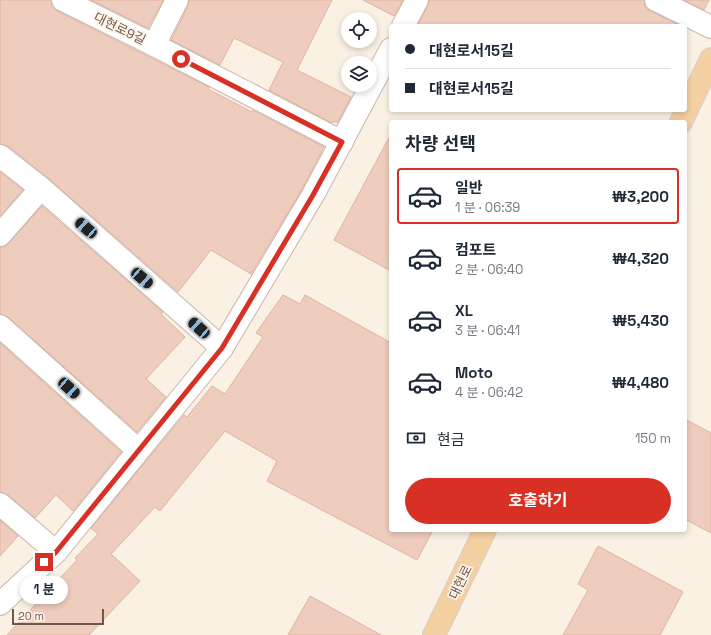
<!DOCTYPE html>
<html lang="ko">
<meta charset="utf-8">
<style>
:root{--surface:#fff;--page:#f2f2f3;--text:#1f2937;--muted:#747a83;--line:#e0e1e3;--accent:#d93025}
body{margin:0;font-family:"Space Grotesk","Noto Sans KR",sans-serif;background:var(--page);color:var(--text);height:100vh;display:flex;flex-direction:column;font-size:15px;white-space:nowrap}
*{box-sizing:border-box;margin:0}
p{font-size:13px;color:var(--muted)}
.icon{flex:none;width:22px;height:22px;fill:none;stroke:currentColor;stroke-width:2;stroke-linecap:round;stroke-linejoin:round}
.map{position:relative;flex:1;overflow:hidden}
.side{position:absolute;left:389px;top:120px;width:298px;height:412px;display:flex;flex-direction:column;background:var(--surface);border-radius:4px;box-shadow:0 2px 6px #0003}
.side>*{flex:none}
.banner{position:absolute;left:389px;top:24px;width:298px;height:88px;border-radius:4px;box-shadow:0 2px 6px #0003;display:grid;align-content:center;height:88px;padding:0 16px;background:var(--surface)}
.fabs{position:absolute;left:341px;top:12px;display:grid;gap:8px}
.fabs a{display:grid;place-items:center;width:36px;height:36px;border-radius:50%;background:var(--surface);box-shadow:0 2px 6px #0003;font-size:20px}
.scale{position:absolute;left:12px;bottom:10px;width:92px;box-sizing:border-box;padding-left:4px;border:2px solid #71564c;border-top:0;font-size:11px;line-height:14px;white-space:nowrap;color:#71564c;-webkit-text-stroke:3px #fdf4ea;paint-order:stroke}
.end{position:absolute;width:18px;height:18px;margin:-9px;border:5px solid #d93025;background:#fff;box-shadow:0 0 0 2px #fff}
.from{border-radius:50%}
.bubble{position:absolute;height:28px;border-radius:14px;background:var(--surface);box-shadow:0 2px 6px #0003;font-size:13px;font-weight:700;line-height:28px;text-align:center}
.car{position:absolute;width:12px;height:24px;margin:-12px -6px;border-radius:5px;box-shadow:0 0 3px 1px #0007;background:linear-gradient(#222 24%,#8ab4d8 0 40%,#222 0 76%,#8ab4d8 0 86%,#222 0)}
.banner b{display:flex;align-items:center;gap:14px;height:38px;font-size:15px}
.banner b+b{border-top:1px solid var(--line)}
.banner i{width:10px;height:10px;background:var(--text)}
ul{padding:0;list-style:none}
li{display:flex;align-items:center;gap:12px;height:56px;margin:0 8px 6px;padding:0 8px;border:2px solid transparent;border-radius:4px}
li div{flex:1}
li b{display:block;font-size:15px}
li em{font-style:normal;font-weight:700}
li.on{border-color:var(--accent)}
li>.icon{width:36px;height:36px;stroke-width:1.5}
h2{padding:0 16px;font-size:18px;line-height:48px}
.pay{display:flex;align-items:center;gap:10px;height:44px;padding:0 16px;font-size:15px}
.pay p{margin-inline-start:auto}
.action{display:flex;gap:8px;margin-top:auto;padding:8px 16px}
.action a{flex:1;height:46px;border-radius:24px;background:var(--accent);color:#fff;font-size:16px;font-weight:700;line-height:46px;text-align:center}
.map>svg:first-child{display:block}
.building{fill:#eecdbe;stroke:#dfb3a0}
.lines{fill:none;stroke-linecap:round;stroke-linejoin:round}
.minor-casing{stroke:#cbb7ac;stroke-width:24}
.major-casing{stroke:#d7d0cd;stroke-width:24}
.minor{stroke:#fff;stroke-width:22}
.major{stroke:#f4cfa2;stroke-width:22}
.route{stroke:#d93025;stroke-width:5}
.labels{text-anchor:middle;stroke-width:3.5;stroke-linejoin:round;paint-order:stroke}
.street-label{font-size:13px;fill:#71564c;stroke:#fdf4ea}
</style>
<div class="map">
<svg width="711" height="635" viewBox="0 0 711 635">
<rect width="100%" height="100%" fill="#faf0e4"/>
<g class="building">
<path d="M0,0H51L52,7L57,11L209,87L208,89L252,112L253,110L324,147L302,189L251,274L211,250L178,292L49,179L8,146L0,144Z"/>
<path d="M91,0H163L148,28Z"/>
<path d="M189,0H332L297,70L351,97L338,122H330L269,90L283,62L234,38L220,65L171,40L188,6Z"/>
<path d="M363,0H403L394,16Z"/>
<path d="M429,0H644L645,7L650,11L681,26H417L428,6Z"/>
<path d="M684,0H709L704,10Z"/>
<path d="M391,134V271L334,240Z"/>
<path d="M0,172L23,190L0,216Z"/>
<path d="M42,206L163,312L161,314L185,337L146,379L166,397L137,432L8,317L0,314V247H4L9,243Z"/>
<path d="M283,295L300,304L305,295L391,343V530H433L417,560L267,481L277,461L225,431L160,511L155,507L111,554L140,581L89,635H7L77,560L75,558L98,534L91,528L184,415L187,417L212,386L225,394L263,337L256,333Z"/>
<path d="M0,343L121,452L73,511L56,495L35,518L8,495L0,492Z"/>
<path d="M685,419L711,433V533L685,519Z"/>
<path d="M0,520L18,536L0,556Z"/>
<path d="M598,546L683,592L660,635H563L588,590L578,584Z"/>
<path d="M310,596L381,635H288Z"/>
</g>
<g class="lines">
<g class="minor-casing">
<g id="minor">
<path d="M63,0L154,45L342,142"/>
<path d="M656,0L711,27"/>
<path d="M403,26L417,0"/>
<path d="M154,45L177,0"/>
<path d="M0,156L41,188L222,348"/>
<path d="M0,235L41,188"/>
<path d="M0,326L138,450"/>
<path d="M0,504L56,552"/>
<path d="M0,604L56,552L222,348L313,195L391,49"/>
</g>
</g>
<g class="major-casing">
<g id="major">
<path d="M681,122L711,59"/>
<path d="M434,635L485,530"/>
</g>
</g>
<use href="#minor" class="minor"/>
<use href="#major" class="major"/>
</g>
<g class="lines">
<path class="route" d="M44,562L56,552L222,348L313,195L342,142L181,59"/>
</g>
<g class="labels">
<g class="street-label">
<text transform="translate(120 28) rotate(26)" y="5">대현로9길</text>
<text transform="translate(460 582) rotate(-64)" y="5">대현로</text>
</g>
</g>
</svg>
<div class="fabs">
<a><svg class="icon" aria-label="locate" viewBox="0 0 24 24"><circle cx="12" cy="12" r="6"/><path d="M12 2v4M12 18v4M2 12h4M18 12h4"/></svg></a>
<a><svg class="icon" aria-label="layers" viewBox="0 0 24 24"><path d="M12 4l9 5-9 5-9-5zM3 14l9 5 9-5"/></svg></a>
</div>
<div class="scale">20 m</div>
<i class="end from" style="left:181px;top:59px"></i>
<i class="end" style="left:44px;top:562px"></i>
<div class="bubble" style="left:20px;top:576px;width:48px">1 분</div>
<i class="car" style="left:86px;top:228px;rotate:311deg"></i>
<i class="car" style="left:142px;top:278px;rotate:131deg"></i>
<i class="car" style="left:199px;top:328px;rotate:312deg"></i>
<i class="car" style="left:69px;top:388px;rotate:132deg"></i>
<div class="banner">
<b><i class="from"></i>대현로서15길</b>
<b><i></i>대현로서15길</b>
</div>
<section class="side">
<h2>차량 선택</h2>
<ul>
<li class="on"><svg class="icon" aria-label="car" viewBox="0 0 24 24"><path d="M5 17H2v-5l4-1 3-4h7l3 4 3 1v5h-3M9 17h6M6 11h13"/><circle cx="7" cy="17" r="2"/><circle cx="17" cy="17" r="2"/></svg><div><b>일반</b><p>1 분 · 06:39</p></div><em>₩3,200</em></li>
<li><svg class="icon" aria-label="car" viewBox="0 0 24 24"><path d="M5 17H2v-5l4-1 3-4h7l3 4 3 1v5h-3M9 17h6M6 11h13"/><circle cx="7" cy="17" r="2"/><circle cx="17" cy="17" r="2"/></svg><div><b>컴포트</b><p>2 분 · 06:40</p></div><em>₩4,320</em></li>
<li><svg class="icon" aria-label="car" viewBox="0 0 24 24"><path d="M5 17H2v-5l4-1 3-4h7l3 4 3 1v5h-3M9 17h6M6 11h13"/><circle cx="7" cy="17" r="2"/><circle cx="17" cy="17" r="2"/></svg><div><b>XL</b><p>3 분 · 06:41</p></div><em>₩5,430</em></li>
<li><svg class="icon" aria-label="car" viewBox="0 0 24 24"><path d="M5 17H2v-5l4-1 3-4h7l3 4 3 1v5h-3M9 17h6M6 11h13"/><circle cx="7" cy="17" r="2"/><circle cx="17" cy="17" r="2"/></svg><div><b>Moto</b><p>4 분 · 06:42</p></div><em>₩4,480</em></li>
</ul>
<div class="pay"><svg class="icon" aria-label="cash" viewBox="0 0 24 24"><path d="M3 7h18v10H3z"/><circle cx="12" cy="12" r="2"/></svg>현금<p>150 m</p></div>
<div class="action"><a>호출하기</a></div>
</section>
</div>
